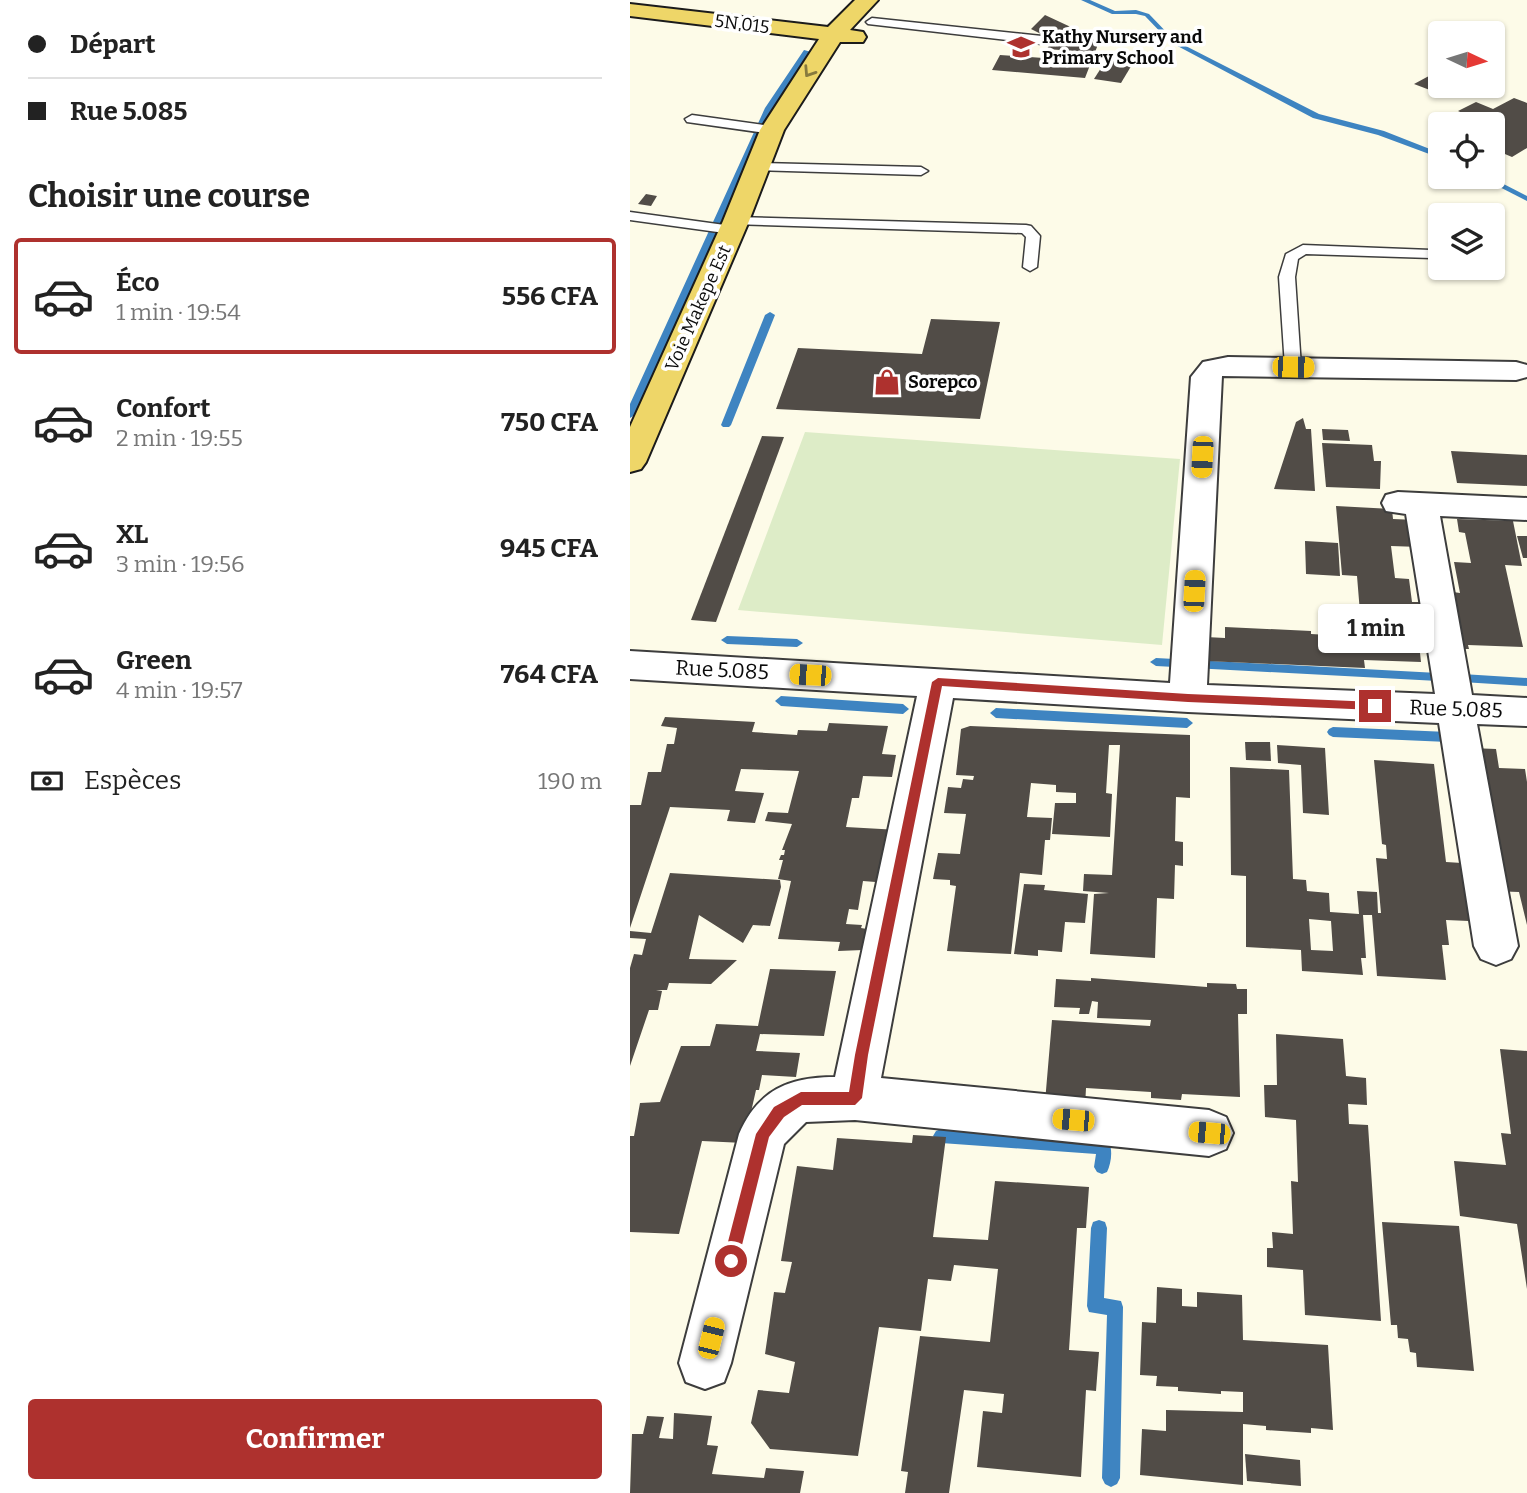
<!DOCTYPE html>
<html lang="fr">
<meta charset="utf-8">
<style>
:root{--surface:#fff;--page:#f6f6f6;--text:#222;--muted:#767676;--line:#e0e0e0;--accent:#ae312e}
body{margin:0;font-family:Bitter,serif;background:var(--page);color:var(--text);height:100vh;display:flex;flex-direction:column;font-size:26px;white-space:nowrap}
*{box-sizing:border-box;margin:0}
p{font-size:23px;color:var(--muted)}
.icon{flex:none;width:38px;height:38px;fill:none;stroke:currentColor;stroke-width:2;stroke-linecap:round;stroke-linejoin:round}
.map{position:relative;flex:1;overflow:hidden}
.panel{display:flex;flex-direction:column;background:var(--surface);width:630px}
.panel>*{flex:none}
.hud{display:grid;align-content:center;height:154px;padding:0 28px;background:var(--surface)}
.needle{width:46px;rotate:94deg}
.tools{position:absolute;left:798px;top:21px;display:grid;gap:14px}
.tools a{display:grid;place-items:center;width:77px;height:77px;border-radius:7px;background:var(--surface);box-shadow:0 2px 5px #0004;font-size:35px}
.end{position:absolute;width:32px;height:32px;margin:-16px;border:9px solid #ae312e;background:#fff;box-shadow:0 0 0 4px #fff}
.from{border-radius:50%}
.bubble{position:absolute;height:49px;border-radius:7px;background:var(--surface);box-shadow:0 2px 5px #0004;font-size:23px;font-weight:700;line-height:49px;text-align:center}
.car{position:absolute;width:21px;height:42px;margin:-21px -10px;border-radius:9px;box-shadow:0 0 5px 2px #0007;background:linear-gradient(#f5c518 24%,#345 0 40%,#f5c518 0 76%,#345 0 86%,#f5c518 0)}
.hud b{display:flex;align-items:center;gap:24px;height:66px;font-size:26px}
.hud b+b{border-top:2px solid var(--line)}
.hud i{width:18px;height:18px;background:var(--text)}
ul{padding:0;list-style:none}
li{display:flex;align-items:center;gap:21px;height:116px;margin:0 14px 10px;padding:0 14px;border:4px solid transparent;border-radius:7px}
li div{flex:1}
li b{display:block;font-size:26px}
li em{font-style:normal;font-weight:700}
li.current{border-color:var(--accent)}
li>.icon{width:63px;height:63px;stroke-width:1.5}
h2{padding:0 28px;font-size:32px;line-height:84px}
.pay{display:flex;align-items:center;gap:18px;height:77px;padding:0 28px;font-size:26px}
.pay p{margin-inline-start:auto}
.button{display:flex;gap:14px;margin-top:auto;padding:14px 28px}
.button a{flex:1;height:80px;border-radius:7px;background:var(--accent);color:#fff;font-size:28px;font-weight:700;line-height:80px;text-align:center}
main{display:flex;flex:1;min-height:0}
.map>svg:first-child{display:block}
.pitch{fill:#ddecc7}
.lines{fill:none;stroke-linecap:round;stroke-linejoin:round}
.stream{fill:#3e84c1;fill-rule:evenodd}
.building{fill:#514c47;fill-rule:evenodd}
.lane-casing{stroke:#3d3d3d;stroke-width:3}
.street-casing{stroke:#3d3d3d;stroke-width:4}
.primary-casing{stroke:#1b1b1b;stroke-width:4}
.lane{fill:#fff;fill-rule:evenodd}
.street{fill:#fff;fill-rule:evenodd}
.primary{fill:#eed668;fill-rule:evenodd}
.oneway{stroke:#877a3e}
.route{fill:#ae312e}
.labels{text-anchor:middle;stroke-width:7;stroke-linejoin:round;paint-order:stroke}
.far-street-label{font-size:18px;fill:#0a0a0a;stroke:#fff}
.far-poi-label{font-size:18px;font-weight:bold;fill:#0a0a0a;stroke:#fff;text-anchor:start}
.street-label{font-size:21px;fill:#0a0a0a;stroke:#fff}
</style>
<main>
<section class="panel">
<div class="hud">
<b><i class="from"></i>Départ</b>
<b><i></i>Rue 5.085</b>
</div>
<h2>Choisir une course</h2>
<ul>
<li class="current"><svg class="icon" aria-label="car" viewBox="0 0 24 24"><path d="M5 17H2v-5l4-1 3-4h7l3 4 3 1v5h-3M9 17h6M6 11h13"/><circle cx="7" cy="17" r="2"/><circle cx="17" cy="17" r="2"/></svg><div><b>Éco</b><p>1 min · 19:54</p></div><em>556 CFA</em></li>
<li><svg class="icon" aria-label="car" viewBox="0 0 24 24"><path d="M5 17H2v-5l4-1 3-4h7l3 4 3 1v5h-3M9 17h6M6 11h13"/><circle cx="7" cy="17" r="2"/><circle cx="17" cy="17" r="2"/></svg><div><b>Confort</b><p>2 min · 19:55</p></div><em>750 CFA</em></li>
<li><svg class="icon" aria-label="car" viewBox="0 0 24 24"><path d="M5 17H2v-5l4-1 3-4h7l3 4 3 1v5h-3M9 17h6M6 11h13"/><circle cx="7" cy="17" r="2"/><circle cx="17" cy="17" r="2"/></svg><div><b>XL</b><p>3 min · 19:56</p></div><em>945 CFA</em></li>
<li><svg class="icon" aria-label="car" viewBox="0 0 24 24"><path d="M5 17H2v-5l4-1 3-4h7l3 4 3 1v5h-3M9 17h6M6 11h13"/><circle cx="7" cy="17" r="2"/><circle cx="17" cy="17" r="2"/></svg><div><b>Green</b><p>4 min · 19:57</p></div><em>764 CFA</em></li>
</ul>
<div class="pay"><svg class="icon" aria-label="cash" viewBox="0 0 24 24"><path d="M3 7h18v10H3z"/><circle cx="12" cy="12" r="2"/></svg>Espèces<p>190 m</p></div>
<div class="button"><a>Confirmer</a></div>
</section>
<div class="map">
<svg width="897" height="1493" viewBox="0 0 897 1493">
<rect width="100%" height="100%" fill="#fdfbe8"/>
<path class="pitch" d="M175,432L550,459L532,645L108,610Z"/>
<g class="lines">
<g class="stream">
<path d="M451,0H460L485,11L506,10L519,14L544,40L689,114L754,131L810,153V158L748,135L683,118L540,42L515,16L506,14H482Z"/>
<path d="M174,50L181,52L143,108L5,415L0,418V404L135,108Z"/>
<path d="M850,177H860L897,196V201Z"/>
<path d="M140,312L145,315L101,425L99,427H93L91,425L135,315Z"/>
<path d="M97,636L167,639L173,643L167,647L97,644L91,640Z"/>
<path d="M526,658L808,673L814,677L808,681L526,666L520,662Z"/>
<path d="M832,674L897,678V686L832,682L826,678Z"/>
<path d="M151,696L273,704L279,709L273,714L151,706L145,701Z"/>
<path d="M366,708L557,718L563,723L557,728L366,718L360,713Z"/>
<path d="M703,727L818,732L822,734L824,737L822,740L818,742L703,737L699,735L697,732L699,729Z"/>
<path d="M311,1129L474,1140L479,1142C483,1151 481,1164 477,1172L472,1174L467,1172L464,1167L466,1154L311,1143L306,1141L303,1136L306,1131Z"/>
<path d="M469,1220L475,1222L477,1228L474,1298L491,1301L493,1307L490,1478L487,1484L481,1487L475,1484L472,1478L477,1315L459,1312L457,1306L461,1228L463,1222Z"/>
</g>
</g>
<g class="building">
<path d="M415,15L460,36L466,42L467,47L455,78L362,70L370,55L427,59L430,50L417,49L421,42H427L401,29Z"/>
<path d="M480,54L506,58L491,83L464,79Z"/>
<path d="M810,70V86H830L813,95L784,84Z"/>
<path d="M884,98L897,103V148L882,157L863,149V124H835L845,119L828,111L846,102L863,109Z"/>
<path d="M16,194L27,196L21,206L8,204Z"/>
<path d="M301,319L370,322L350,419L146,409L168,348L292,354Z"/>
<path d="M673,418L676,429H681L685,491L644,489L666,422Z"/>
<path d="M692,429L718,430L720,441L693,440Z"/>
<path d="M132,436L154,437L86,622L61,620Z"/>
<path d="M692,443L742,445L744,461H751L750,489L696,487Z"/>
<path d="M821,451L897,455V486L827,483Z"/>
<path d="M706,506L762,509L763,519L787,520L790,547L761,546L765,578L779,579L782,602H789L793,635L788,634L791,662L734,660L735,668L576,661V637L595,638V627L681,631V634L732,637L727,576L712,575Z"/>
<path d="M827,519L883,521L892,566L875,565L893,647L838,645L839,649H825L823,592L830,593L824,562L841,563L835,533L829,532Z"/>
<path d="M887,536H897V558H893Z"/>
<path d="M675,541L708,543L710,576L676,574Z"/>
<path d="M35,717L125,722L122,732L167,735L168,730L197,731L199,723L258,726L252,754L266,755L262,777L233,776L229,798H222L216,827L269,830L258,883L233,881L228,910L219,909L216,924L232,925L231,928L237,929L233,950L208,951L210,942L148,939L161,881L148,879L153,860H149L151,855H154L155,850H152L162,824L135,821L138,812L158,813L169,771L111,769L105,791L134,793L125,823L97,821L100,810L40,807L0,928V805H11L18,772H31L37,744H44L47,728L31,726Z"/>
<path d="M340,726L560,735V798L546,797L545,841L553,842V866L545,865L544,899L527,898L525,958L460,954L464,894L479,893L453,891L454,874L482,875L490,745H479L476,793L482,794L480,837L422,834L425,803H446V793L426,792V785L401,783L397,817L422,818L420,840H415L412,875L390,873L381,954L317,951L326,886L320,885V880L303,879L308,853L330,854L336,814L314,813L318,787L331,788L333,779L343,780L344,776L326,775L331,729Z"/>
<path d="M615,742H640L641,761L616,760Z"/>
<path d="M647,745L695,748L699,815L673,813L671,765L648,763Z"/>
<path d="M841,748L866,749L869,768L895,769L897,782V925L889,892L860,891L848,823H866L859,788H854Z"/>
<path d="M744,760L804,764L816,862L832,863L839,921L816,920L819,945H812L816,980L747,976L742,915H733L736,958H731L733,975L672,971L671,950L616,947V876L601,875L600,767L659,770L663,879L676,880L677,891L699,893L700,912L729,914L727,891L747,892L748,913H751L746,858L757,859L756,845L752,844ZM679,919L701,921L703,951L681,950Z"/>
<path d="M40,873L150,880L151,887L140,926L123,925L113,943L69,915L59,959L107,960L81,984L39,983L37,990H26L32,991L28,1010H19L0,1066V968L4,954L12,955L16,939L0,938V931L21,933Z"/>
<path d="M394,884L415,885L414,890L458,894L455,923L435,922L432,952L408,950V956L384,954Z"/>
<path d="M140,969L206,971L194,1036L130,1034L126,1051L170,1053L166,1077L132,1075L129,1090H126L114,1143L72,1141L49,1234L0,1232V1136H4L10,1103L30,1102L51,1046H80L86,1024L128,1026Z"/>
<path d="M461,978L577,987V983L606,984L607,989H617V1014H608L610,1097L552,1094L551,1100L521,1098V1092L456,1088L455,1107L415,1102L422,1020L520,1026L521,1020L467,1018L468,1002L462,1001L459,1014H449L450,1008L424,1007L426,979L461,981Z"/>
<path d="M646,1034L713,1039L716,1076L736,1078L737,1105L718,1104L719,1124L738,1125L751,1321L675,1315L673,1270L637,1267V1248H643L642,1232L663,1234L661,1181L668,1182L666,1120L635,1117L634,1085H647Z"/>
<path d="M870,1049L897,1051V1289L887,1224L830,1216L824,1161L876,1165L871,1133L881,1134Z"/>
<path d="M283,1135L316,1137L303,1237L358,1240L365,1181L459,1187L456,1228H447L439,1350L469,1352L466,1391L456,1390L451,1477L347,1467L353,1411L372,1413L374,1394L334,1390L319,1493H275L278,1472L271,1471L290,1336L360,1342L368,1269L324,1265L321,1281L298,1279L291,1331L249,1327L228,1456L140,1449L121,1423L128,1390L159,1393L165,1362L135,1354L144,1292L155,1293L162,1262L151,1261L167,1166L203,1170L207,1138L282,1143Z"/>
<path d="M752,1222L829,1226L844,1371L787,1367L786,1353L780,1352L778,1339L768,1338L767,1325H761Z"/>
<path d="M527,1287L552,1289V1306L567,1307V1292L612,1295L613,1340L698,1345L703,1430L681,1428V1433L636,1430V1426L613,1424V1485L510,1475L512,1429L536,1431V1410L613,1412V1392L591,1391V1394L548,1391V1387L526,1386L527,1376L510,1375L512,1322L526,1323Z"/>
<path d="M44,1413L82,1416L77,1445L88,1446L82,1474L134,1478L136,1468L174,1471L170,1493H0L2,1434H13L17,1416L34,1417L29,1438L43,1439Z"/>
<path d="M615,1454L670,1460L671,1486L617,1481Z"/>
</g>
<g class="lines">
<g class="lane-casing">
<g id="lane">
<path d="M242,18L412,36L418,40L412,44L238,24L236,22Z"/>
<path d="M62,115L142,126L149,130L142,134L57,122L55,119Z"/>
<path d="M129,163L291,167L298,171L291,175L124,170V164Z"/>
<path d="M0,212L102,226L109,230L102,234L0,220Z"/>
<path d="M106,217L396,225L401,226L410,236L407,267L400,271L393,267L396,237L392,233L101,224V218Z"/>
<path d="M673,245L801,250L808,254L801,258L676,254L668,259L665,277L671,367L663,372L655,367L649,277L656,254Z"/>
</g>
</g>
<g class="street-casing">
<path id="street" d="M598,357L886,362L897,365V377L886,380L592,376L577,685L805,694L776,514L756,511L752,503L756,495L768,492L897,498V520L810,516L842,695L897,698V726L847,724L888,946L881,959L866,965L851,959L844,946L809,723L558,712L323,698L251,1078L579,1110L596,1117L603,1133L596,1149L579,1156L225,1120L176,1122L154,1144L101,1363L94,1382L75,1389L56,1382L49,1363L109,1134C128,1090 159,1077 205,1077L287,696L0,679V651L540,683L561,377L573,362Z"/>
</g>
<g class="primary-casing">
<path id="primary" d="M225,0H248L220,30L233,32L236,37L233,42H210L154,130L119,221L16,462L11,469L0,472V427L93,221L130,130L189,39L0,16V4L198,27Z"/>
</g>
<use href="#lane" class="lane"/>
<use href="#street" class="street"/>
<use href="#primary" class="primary"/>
</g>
<defs><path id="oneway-chevron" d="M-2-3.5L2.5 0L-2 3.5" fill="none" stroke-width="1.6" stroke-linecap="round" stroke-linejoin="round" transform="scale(1.75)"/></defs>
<use class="oneway" href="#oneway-chevron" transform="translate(179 72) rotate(123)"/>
<path class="route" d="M308,678L558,694L745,702L750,706L745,710L558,702L312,686L238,1055L232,1098L225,1105H172L154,1117L139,1137L108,1261L106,1267L101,1269L95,1267L93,1261L126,1134L144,1107L171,1092H219L225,1055L302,682Z"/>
<defs>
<g id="school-bare" transform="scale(2.1)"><path d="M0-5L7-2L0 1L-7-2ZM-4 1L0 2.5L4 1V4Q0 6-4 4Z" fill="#ae312e" stroke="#fff" stroke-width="2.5" paint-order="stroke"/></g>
<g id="shop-bare" transform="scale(2.1)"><path d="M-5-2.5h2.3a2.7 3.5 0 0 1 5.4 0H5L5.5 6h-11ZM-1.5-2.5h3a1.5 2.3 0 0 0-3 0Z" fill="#ae312e" stroke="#fff" stroke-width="2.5" paint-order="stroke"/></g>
</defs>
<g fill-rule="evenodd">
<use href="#school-bare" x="391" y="47"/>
<use href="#shop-bare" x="257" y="382"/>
</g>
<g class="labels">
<g class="far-street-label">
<text transform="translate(112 24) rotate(7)" y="6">5N.015</text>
<text transform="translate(68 308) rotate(-66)" y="6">Voie Makepe Est</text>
</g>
<g class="far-poi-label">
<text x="412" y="43">Kathy Nursery and<tspan x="412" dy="21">Primary School</tspan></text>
<text x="278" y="388">Sorepco</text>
</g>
<g class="street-label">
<text transform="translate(92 670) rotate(3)" y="7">Rue 5.085</text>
<text transform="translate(826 709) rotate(2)" y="7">Rue 5.085</text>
</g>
</g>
</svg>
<div class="tools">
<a><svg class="needle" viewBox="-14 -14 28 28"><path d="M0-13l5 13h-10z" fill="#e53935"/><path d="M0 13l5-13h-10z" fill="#767676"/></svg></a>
<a><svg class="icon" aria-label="locate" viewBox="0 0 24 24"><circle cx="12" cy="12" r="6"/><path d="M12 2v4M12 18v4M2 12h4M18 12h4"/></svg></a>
<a><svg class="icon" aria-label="layers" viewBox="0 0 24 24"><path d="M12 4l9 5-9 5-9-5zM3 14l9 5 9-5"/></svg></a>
</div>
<i class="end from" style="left:101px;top:1261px"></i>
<i class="end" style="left:745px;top:706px"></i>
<div class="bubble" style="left:688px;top:604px;width:116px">1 min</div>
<i class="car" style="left:663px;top:367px;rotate:91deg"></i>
<i class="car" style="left:572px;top:457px;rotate:183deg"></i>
<i class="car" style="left:564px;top:591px;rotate:3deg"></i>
<i class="car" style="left:180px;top:675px;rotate:273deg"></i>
<i class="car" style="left:443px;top:1120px;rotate:275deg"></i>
<i class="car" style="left:579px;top:1133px;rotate:275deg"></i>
<i class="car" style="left:81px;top:1338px;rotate:14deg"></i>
</div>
</main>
